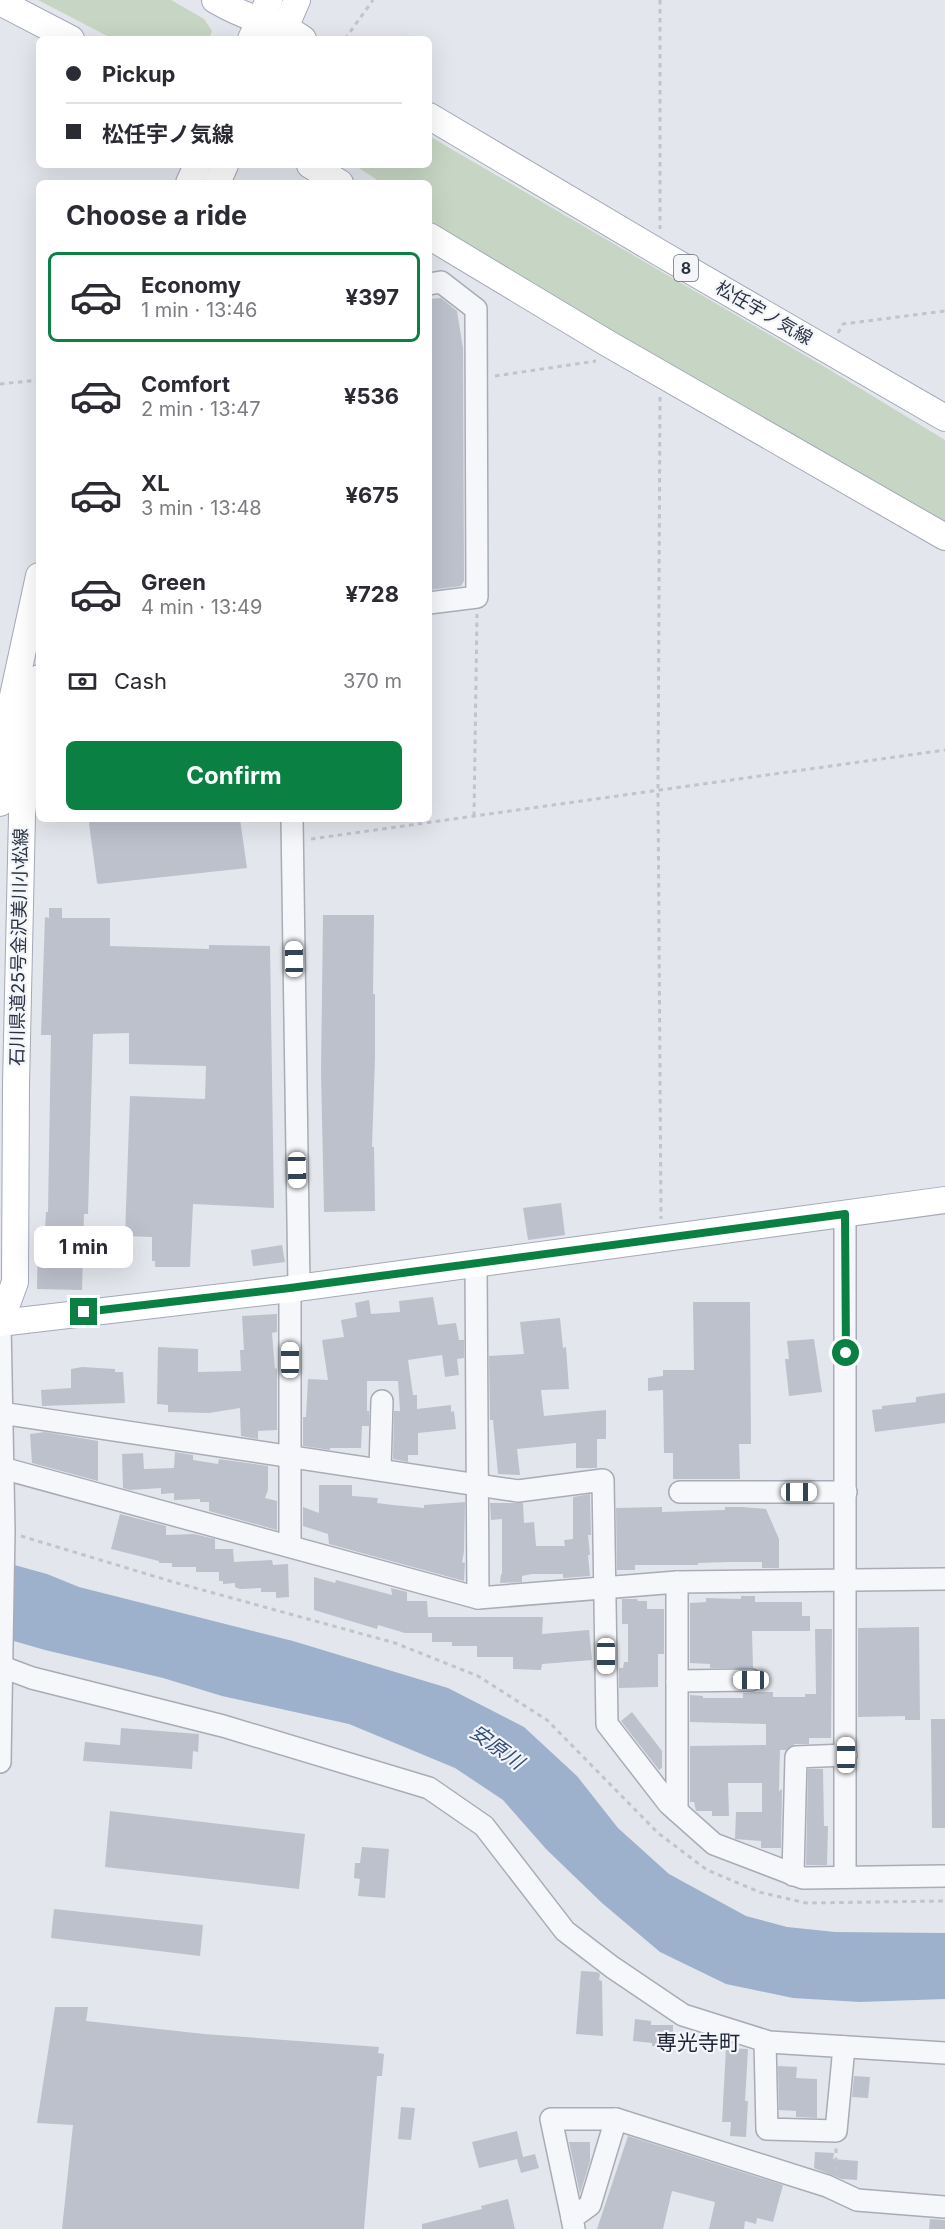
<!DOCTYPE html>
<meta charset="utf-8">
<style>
:root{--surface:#fff;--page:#f7f7f7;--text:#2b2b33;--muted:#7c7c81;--line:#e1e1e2;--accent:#0b8043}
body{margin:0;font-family:Inter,"Noto Sans JP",sans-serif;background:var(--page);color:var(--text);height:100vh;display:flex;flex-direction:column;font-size:22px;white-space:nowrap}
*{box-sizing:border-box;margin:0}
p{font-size:20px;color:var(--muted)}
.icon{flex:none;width:33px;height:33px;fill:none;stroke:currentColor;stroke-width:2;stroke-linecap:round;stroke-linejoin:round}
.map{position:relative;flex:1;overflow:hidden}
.drawer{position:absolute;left:36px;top:180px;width:396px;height:642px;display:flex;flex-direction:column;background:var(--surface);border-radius:9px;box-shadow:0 6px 24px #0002}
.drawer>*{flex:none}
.top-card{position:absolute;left:36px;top:36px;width:396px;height:132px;border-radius:9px;box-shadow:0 6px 24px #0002;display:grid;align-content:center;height:132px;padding:0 30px;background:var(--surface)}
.end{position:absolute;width:27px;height:27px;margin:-14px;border:8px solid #0b8043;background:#fff;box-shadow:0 0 0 3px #fff}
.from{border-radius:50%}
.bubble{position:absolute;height:42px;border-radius:9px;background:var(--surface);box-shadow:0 6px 24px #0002;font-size:20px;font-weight:700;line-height:42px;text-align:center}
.car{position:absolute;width:18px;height:36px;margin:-18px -9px;border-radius:8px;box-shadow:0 0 4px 2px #0007;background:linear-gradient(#fff 24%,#345 0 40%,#fff 0 76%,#345 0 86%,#fff 0)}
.top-card b{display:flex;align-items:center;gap:21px;height:57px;font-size:22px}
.top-card b+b{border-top:2px solid var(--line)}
.top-card i{width:15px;height:15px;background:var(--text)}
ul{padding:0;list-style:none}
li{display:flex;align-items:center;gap:18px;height:90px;margin:0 12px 9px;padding:0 18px;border:3px solid transparent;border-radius:9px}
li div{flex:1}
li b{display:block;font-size:22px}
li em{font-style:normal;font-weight:700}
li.active{border-color:var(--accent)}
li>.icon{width:54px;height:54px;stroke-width:1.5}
h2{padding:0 30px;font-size:27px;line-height:72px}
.pay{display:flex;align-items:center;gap:15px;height:66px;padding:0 30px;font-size:22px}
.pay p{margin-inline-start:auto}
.button{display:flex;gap:12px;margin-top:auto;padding:12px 30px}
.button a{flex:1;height:69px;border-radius:9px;background:var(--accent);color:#fff;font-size:24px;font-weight:700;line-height:69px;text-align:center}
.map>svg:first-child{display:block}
.green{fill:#c7d6c4}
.water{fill:#9eb1cc}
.building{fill:#bdc1cc}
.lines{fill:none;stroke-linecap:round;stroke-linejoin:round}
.minor-casing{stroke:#a8acb6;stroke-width:24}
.major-casing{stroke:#a2a9b8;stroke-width:28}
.path{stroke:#c1c4cb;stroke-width:3;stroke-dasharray:4.5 4.5;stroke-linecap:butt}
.minor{stroke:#f6f7fa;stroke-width:21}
.major{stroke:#fff;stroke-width:26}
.route{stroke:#0b8043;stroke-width:8}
.labels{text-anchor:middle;stroke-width:4.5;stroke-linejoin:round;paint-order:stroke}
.shield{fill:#f3f5f9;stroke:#666c7a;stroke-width:1.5}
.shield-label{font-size:16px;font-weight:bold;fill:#2a3244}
.street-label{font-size:18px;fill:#2a3244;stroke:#f3f5f9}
.water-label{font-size:20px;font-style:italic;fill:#334d7a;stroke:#f3f5f9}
.quarter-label{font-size:21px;fill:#1c2335;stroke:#f3f5f9}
</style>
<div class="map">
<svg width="945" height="2229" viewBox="0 0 945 2229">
<rect width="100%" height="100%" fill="#e3e6ec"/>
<g class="green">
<path d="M38,0H171L204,19L212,31L209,39H113Z"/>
<path d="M429,136L830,370L945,440V523L829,458L448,234L429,219V183H382L354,165H429Z"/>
</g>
<path class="water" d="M0,1561L47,1574L79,1587L293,1641L448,1688L524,1727L577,1776L618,1828L669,1874L746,1916L787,1927L835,1932L945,1933V1999L860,2002L793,1998L726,1984L660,1952L602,1903L546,1849L503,1800L455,1768L349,1724L222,1696L163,1678L45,1650L0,1637Z"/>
<g class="building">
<path d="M441,298L457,311L463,348L464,581L461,586L429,590V299Z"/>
<path d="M106,819H240L247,868L99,884L97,883L89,823L91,821Z"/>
<path d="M49,908H62V918H110V946L209,949V945L270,946L274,1208L193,1204L190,1267H155V1261H152V1237L125,1236L130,1096L205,1099L206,1066L129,1064V1033L93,1034L88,1214H84L82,1290L37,1289L38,1230H45L46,1212H48L51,1035H41L45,917L49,918Z"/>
<path d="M323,915H374L373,994H375V1057L372,1147H374L375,1211L324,1212L321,1072Z"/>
<path d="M561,1203L565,1235L528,1240L523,1208Z"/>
<path d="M282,1245L285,1262L253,1266L251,1250Z"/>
<path d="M433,1297L438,1325L456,1323L459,1340H464V1358L457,1359L459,1375L445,1377L442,1355L408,1360L413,1395H417V1409L451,1405V1412L454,1411L456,1429L418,1433V1455H408V1462L393,1459L394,1411H400L398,1381H367V1411H369V1426H362L361,1448H330V1450L303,1446V1417H306L308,1379L328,1380L322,1340L344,1337L341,1320L357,1317L355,1303L369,1300L371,1314L400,1312L399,1301Z"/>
<path d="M693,1302H750L751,1444H739L740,1479H673V1453H664L663,1390L648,1391V1378L663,1376V1370H694Z"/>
<path d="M277,1314V1332L272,1333L275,1369L277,1368V1430L258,1431V1439L241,1436L240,1408L209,1413L168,1412V1405L157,1404L158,1347L198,1349V1372L241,1371L240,1350H244L242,1316Z"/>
<path d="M560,1318L563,1348L566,1347L569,1389L541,1390L544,1416L606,1410V1439H597V1468H576V1443L517,1449L520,1475L498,1474L493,1420H490L489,1356L524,1354L520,1322Z"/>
<path d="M814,1339L822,1392L789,1396L785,1359H789L787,1341Z"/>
<path d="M82,1367L115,1369V1372H123L125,1403L42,1406L41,1390L71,1388V1369Z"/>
<path d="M945,1393V1423L875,1432L872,1410L882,1409V1406L916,1402V1397Z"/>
<path d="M45,1432L98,1441V1481L32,1463L30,1434Z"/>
<path d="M175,1452L193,1455V1460L218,1464L219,1459L268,1466V1490L265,1498L277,1501V1530L209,1511V1502H200V1499L174,1500V1493L161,1494V1488L130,1490L123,1488L122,1454L143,1453L144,1469L174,1468Z"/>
<path d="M319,1485H352V1496L378,1498L377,1503L393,1505L424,1508V1505L465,1502L464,1552L462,1562L465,1563L464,1581L329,1544L328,1534L303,1526V1507L319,1513Z"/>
<path d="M590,1494L591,1535H588L590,1555H588L590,1576L563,1578V1574H532L522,1576V1582L500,1583L501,1574H502V1519L491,1520L490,1503H523L524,1523L534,1522L536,1546H565L564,1540L573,1539V1497Z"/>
<path d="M662,1507V1512L725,1510V1507H742L766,1509L779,1539V1568H762V1562H729L698,1563V1565H635V1570H617L616,1508Z"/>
<path d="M120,1514L166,1526V1535L194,1534L215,1539V1549H233L234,1562L272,1560L273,1565L288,1564L289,1597L276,1598V1592H261V1588L240,1589L235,1587V1583L223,1584V1581H219V1572H196V1567H172V1563H159V1561L111,1549Z"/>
<path d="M314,1577L335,1583L336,1580L392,1595L391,1588L407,1592V1601H427L428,1617H543L542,1634L589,1630L592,1660L542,1664L541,1670L513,1669V1657H477V1646H452V1642H432V1633H405L378,1625L377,1629L314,1610Z"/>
<path d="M741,1596H755V1602H802V1616H810V1631H752L753,1668H710V1664L690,1663V1603L706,1602V1598L741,1599Z"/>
<path d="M622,1599H637L638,1601H647V1609H664V1654H658V1687L619,1688V1668H623L624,1662H628V1624H622Z"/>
<path d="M919,1627L920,1720H905V1716L858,1717V1628Z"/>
<path d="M815,1629H832L831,1738H809V1744H795L786,1750H780L779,1791L782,1789L781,1848H761V1841L735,1839L736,1812H762V1783H728L729,1816H712V1811H696L694,1802H690V1746L766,1745V1724L690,1722V1695L703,1696V1698H743V1693L753,1692H773V1697H805V1694H816Z"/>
<path d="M632,1712L662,1751V1768L659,1770L621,1721Z"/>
<path d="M931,1719H945V1828H932Z"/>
<path d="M121,1728L199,1734L198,1752L193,1751L192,1769L83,1761L85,1742L120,1745Z"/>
<path d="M808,1769H823L824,1826H828L827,1865H806Z"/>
<path d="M110,1811L305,1834L299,1889L105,1867Z"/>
<path d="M362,1847L389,1849L385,1898L358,1896L360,1879L354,1878L355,1863H360Z"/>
<path d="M54,1909L203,1925L200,1956L51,1938Z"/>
<path d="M581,1971L597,1972L600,1974L599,1980L602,1981L603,2036L576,2034Z"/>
<path d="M55,2007H88L86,2021L204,2034L379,2047L378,2053L384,2054L382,2076H377L364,2229H62L73,2125L37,2123Z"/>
<path d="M635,2019L651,2021V2025H673V2047L652,2046V2043L633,2041Z"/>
<path d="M726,2048L748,2049L745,2101H748L746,2137L730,2136L731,2122H722Z"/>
<path d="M778,2066L797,2067L796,2078L817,2079V2118L796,2117V2111L779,2110Z"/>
<path d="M854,2076L870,2077L868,2098L852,2097Z"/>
<path d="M401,2107L415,2108L411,2140L398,2139Z"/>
<path d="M517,2131L523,2157L535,2154L539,2168L521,2173L517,2159L479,2168L472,2142Z"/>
<path d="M628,2136L783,2185L773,2222L757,2218L756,2224L745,2221L744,2229H709L715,2202L672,2191L663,2229H597Z"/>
<path d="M569,2142H590V2161L580,2194Z"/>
<path d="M815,2152L834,2153L833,2159L858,2161L857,2180L842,2179L814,2168Z"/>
<path d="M508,2199L515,2229H422V2224L482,2209L481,2206Z"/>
<path d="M930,2219L945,2220V2229H929Z"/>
</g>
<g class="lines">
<g class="minor-casing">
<g id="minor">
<path d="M429,284L441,282L476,309L477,597L429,603"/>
<path d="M292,819L299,1287"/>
<path d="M476,1264L478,1598"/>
<path d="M290,1289V1546"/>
<path d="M1,1413L518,1491L603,1480L607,1724L669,1804L714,1844L803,1878L945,1876"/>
<path d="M2,1468L478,1598L677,1582L945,1579"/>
<path d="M380,1469L382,1401"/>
<path d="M680,1492H846"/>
<path d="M0,1666L32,1678L223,1726L429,1788L484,1826L565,1931L612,1967L683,2015L769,2042L945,2053"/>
<path d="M677,1681L751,1680"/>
<path d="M0,1762L4,1531L0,1323"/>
<path d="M677,1811V1582"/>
<path d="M793,1875L796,1757L846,1755"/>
<path d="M845,1877V1214"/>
<path d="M765,2041L767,2129L836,2131L844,2047"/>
<path d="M572,2218L551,2119H616"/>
<path d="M574,2229L572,2218L590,2205L616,2119L827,2186L857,2200L945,2207"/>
</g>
</g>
<g class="major-casing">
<g id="major">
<path d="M215,0C229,8 244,15 259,20C278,26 286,27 303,39"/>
<path d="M0,2L71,39"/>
<path d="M251,39L269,0"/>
<path d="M280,39L297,0"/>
<path d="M429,116L660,253L945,418"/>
<path d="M310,165L340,183"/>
<path d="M189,183L197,165"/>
<path d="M217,183L225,165"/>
<path d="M429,236L607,343L945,537"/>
<path d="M0,803L11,705L39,576"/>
<path d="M0,1323L290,1289L945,1200"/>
<path d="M0,1323L15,1282L16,1084L22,814L39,678"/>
</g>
</g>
<g class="path">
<path d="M660,0V229"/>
<path d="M345,39L373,0"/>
<path d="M838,333L843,324L945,311"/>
<path d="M495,376L596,361"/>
<path d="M0,384L39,380"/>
<path d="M660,397L658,790L661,1219"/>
<path d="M474,816L477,614"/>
<path d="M311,839L945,750"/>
<path d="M21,1536L170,1581L395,1643L478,1676L547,1720L658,1833L707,1870L759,1892L806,1903L945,1901"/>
<path d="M836,2171V2147"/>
</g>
<use href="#minor" class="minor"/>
<use href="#major" class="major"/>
</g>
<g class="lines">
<path class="route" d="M84,1312L290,1288L845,1214L846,1353"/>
</g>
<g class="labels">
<rect class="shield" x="674" y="255" width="24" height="26" rx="4.5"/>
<g class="shield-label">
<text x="686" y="274">8</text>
</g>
<g class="street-label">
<text transform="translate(764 313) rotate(30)" y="6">松任宇ノ気線</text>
<text transform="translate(19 947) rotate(-89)" y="6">石川県道25号金沢美川小松線</text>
</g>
<g class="water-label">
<text transform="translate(497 1747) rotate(36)" y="7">安原川</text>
</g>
<g class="quarter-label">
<text x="698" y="2050">専光寺町</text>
</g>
</g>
</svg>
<i class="end from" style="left:846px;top:1353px"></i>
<i class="end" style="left:84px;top:1312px"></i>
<div class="bubble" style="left:34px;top:1226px;width:99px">1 min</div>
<i class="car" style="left:294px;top:959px;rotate:359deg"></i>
<i class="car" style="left:297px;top:1170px;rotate:179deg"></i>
<i class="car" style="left:290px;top:1360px;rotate:0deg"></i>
<i class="car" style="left:799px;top:1492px;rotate:90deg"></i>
<i class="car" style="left:606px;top:1656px;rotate:180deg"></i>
<i class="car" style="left:751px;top:1680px;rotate:270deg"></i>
<i class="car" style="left:846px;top:1755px;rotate:0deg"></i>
<div class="top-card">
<b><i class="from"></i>Pickup</b>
<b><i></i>松任宇ノ気線</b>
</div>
<section class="drawer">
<h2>Choose a ride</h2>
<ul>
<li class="active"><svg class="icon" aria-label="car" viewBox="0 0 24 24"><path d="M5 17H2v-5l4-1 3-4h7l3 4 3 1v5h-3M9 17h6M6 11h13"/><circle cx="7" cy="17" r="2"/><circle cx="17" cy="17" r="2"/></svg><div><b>Economy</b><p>1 min · 13:46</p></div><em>¥397</em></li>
<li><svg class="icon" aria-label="car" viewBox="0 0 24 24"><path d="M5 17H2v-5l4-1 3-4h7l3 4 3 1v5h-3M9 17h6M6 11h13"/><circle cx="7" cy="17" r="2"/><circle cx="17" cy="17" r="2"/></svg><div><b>Comfort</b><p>2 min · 13:47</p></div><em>¥536</em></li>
<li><svg class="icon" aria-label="car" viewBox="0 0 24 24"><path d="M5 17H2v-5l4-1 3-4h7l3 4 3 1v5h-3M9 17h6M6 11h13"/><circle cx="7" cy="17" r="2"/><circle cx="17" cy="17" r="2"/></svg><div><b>XL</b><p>3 min · 13:48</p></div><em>¥675</em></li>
<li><svg class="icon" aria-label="car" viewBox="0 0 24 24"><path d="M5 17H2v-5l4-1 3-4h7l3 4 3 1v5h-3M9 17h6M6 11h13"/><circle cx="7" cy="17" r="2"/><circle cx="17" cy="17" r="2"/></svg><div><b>Green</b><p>4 min · 13:49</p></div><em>¥728</em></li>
</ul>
<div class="pay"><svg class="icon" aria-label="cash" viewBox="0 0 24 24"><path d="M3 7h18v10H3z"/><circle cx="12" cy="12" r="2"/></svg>Cash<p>370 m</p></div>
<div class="button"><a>Confirm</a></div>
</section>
</div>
